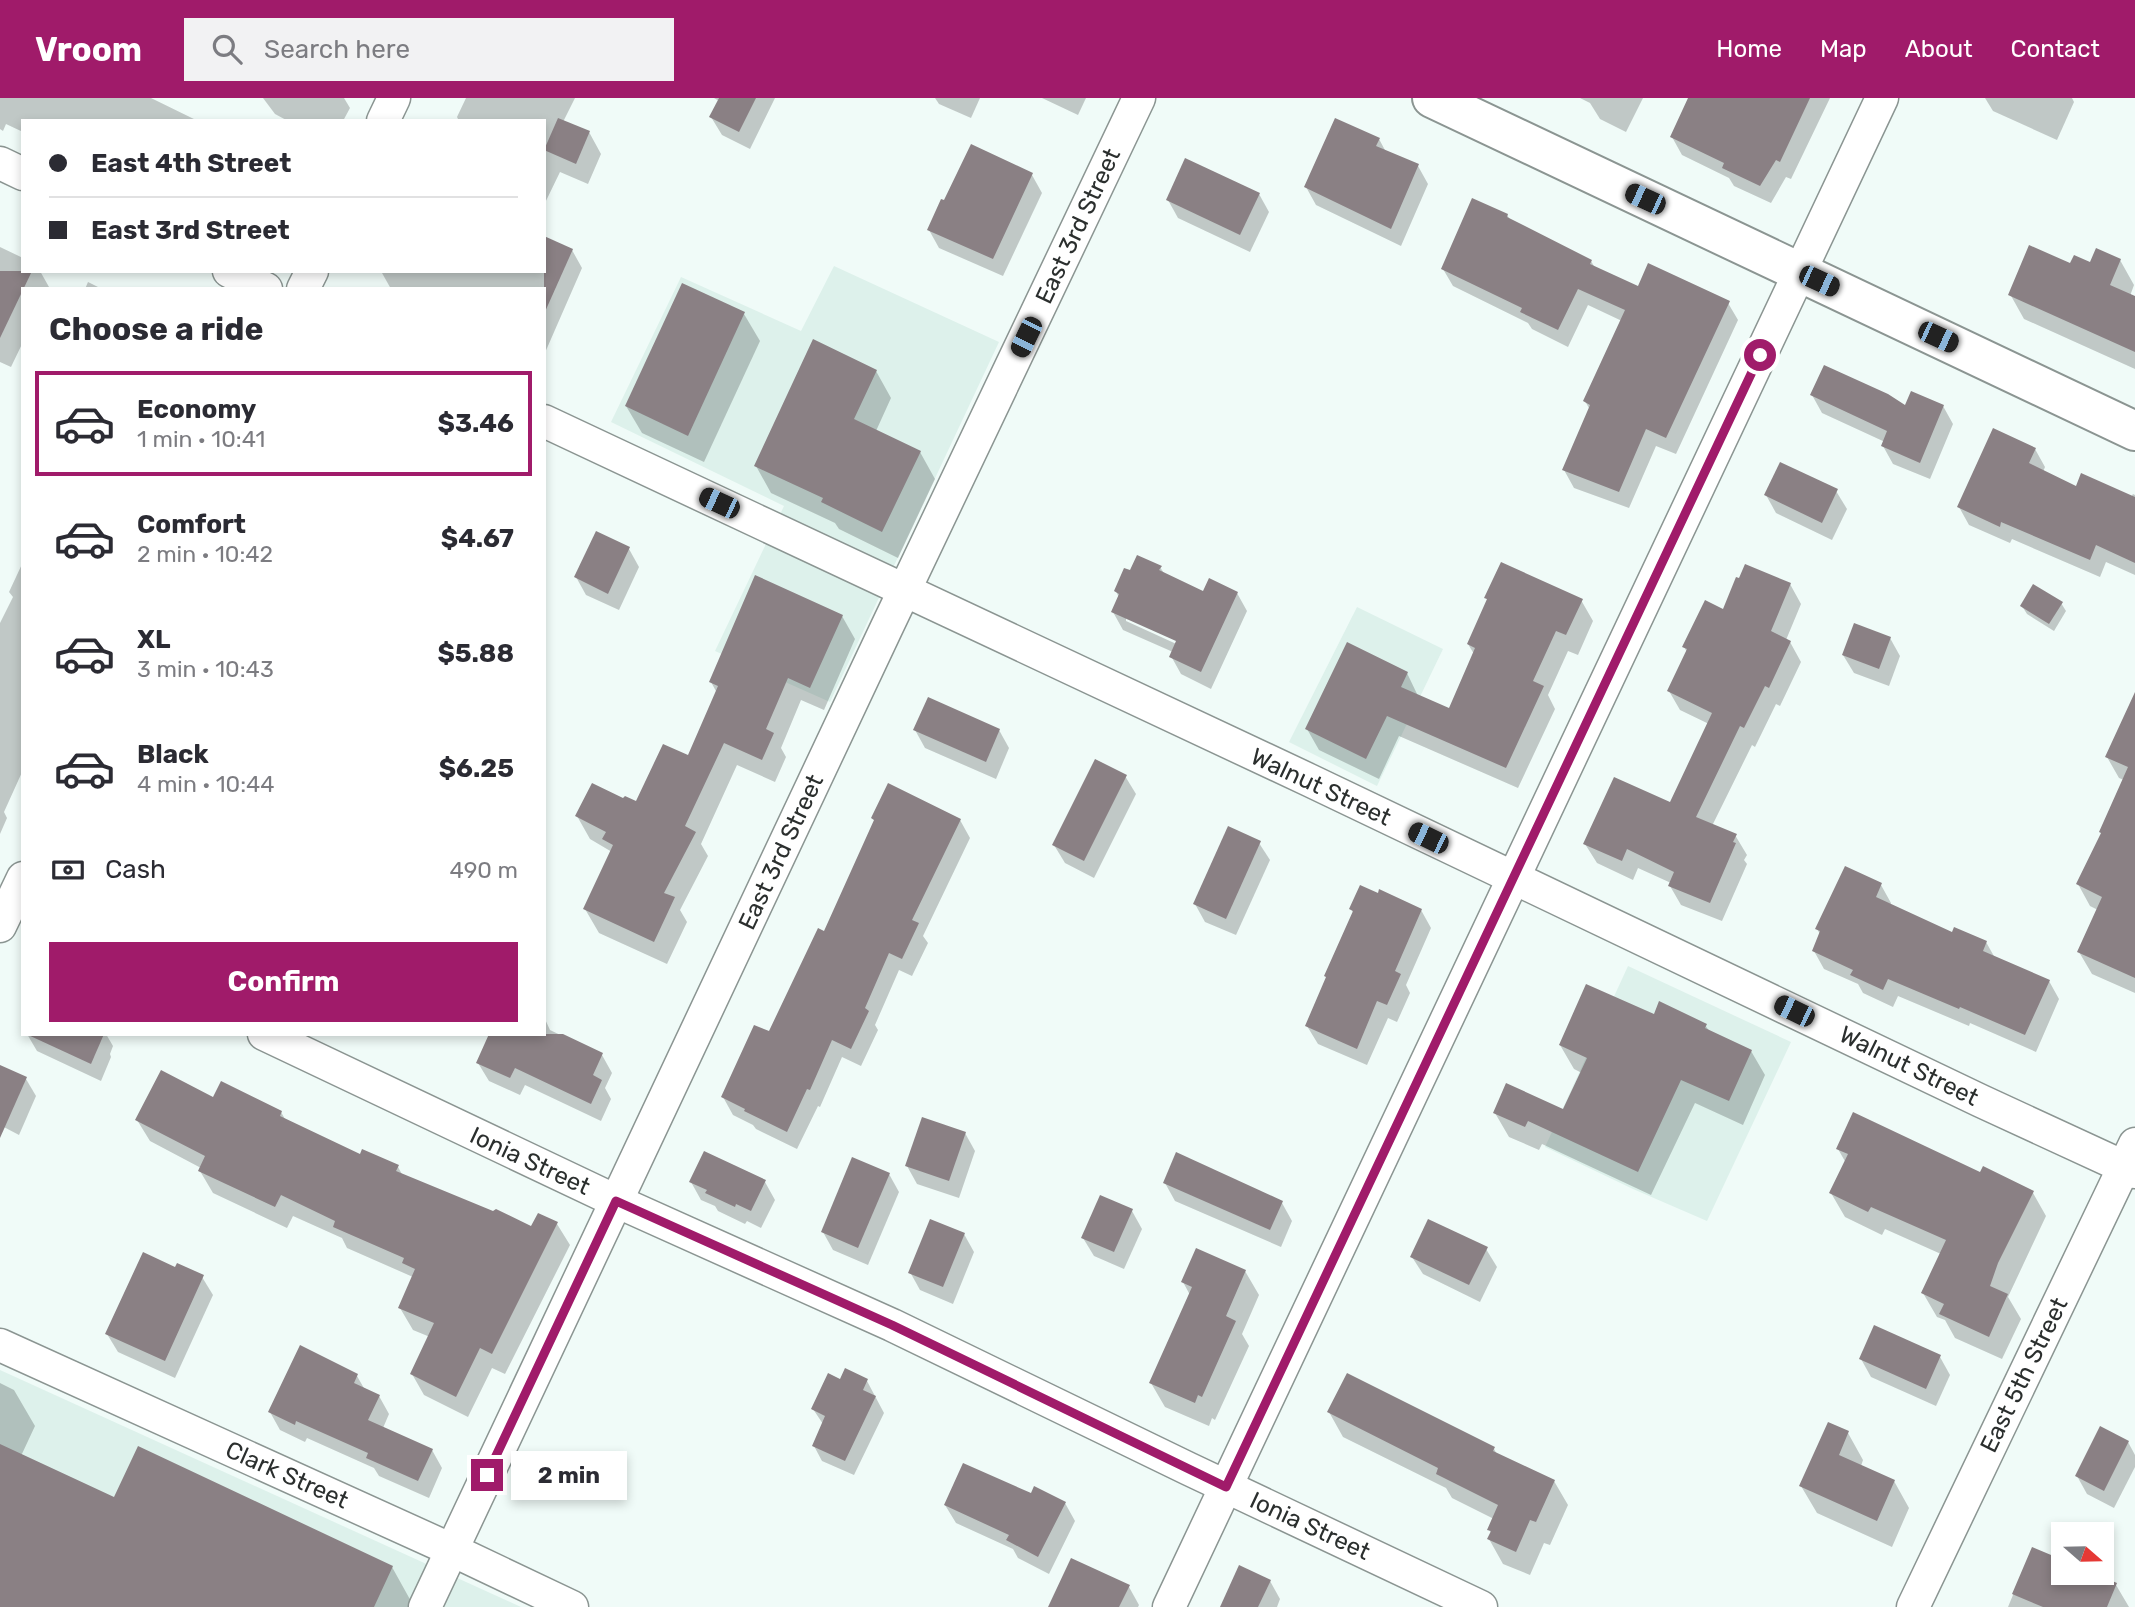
<!DOCTYPE html>
<meta charset="utf-8">
<style>
:root{--surface:#fff;--page:#f2f2f3;--text:#2b2b33;--muted:#7c7c81;--line:#e1e1e2;--accent:#a01b6a}
body{margin:0;font-family:Rubik,sans-serif;background:var(--page);color:var(--text);height:100vh;display:flex;flex-direction:column;font-size:26px;white-space:nowrap}
*{box-sizing:border-box;margin:0}
p{font-size:23px;color:var(--muted)}
.icon{flex:none;width:38px;height:38px;fill:none;stroke:currentColor;stroke-width:2;stroke-linecap:round;stroke-linejoin:round}
.map{position:relative;flex:1;overflow:hidden}
.side{position:absolute;left:21px;top:189px;width:525px;height:749px;display:flex;flex-direction:column;background:var(--surface);border-radius:0px;box-shadow:0 4px 10px #0003}
.side>*{flex:none}
.banner{position:absolute;left:21px;top:21px;width:525px;height:154px;border-radius:0px;box-shadow:0 4px 10px #0003;display:grid;align-content:center;height:154px;padding:0 28px;background:var(--surface)}
.needle{width:46px;rotate:110deg}
.controls{position:absolute;left:2051px;top:1424px;display:grid;gap:14px}
.controls a{display:grid;place-items:center;width:63px;height:63px;border-radius:0px;background:var(--surface);box-shadow:0 4px 10px #0003;font-size:35px}
.end{position:absolute;width:32px;height:32px;margin:-16px;border:9px solid #a01b6a;background:#fff;box-shadow:0 0 0 4px #fff}
.from{border-radius:50%}
.bubble{position:absolute;height:49px;border-radius:0px;background:var(--surface);box-shadow:0 4px 10px #0003;font-size:23px;font-weight:700;line-height:49px;text-align:center}
.car{position:absolute;width:21px;height:42px;margin:-21px -10px;border-radius:9px;box-shadow:0 0 5px 2px #0007;background:linear-gradient(#222 24%,#8ab4d8 0 40%,#222 0 76%,#8ab4d8 0 86%,#222 0)}
.banner b{display:flex;align-items:center;gap:24px;height:66px;font-size:26px}
.banner b+b{border-top:2px solid var(--line)}
.banner i{width:18px;height:18px;background:var(--text)}
ul{padding:0;list-style:none}
li{display:flex;align-items:center;gap:21px;height:105px;margin:0 14px 10px;padding:0 14px;border:4px solid transparent;border-radius:0px}
li div{flex:1}
li b{display:block;font-size:26px}
li em{font-style:normal;font-weight:700}
li.selected{border-color:var(--accent)}
li>.icon{width:63px;height:63px;stroke-width:1.5}
h2{padding:0 28px;font-size:32px;line-height:84px}
.pay{display:flex;align-items:center;gap:18px;height:77px;padding:0 28px;font-size:26px}
.pay p{margin-inline-start:auto}
.primary-button{display:flex;gap:14px;margin-top:auto;padding:14px 28px}
.primary-button a{flex:1;height:80px;border-radius:0px;background:var(--accent);color:#fff;font-size:28px;font-weight:700;line-height:80px;text-align:center}
header{display:flex;align-items:center;gap:42px;box-sizing:border-box;height:98px;padding:0 35px;background:var(--accent);color:#fff}
header strong{font-size:33px}
nav{display:flex;gap:38px;margin-inline-start:auto;font-size:24px}
.search{width:490px;height:63px;background:var(--page);display:flex;align-items:center;gap:18px;box-sizing:border-box;padding:0 24px;border-radius:0px;color:var(--muted);font-size:26px}
.map>svg:first-child{display:block}
.built{fill:#ddf1eb}
.shadow{fill:#0003;fill-rule:evenodd}
.building{fill:#8a8084}
.lines{fill:none;stroke-linecap:round;stroke-linejoin:round}
.street-casing{stroke:#8b9592;stroke-width:35}
.secondary-casing{stroke:#8b9592;stroke-width:42}
.street{stroke:#fff;stroke-width:32}
.secondary{stroke:#fff;stroke-width:38}
.route{stroke:#a01b6a;stroke-width:9}
.labels{text-anchor:middle;stroke-width:5;stroke-linejoin:round;paint-order:stroke}
.street-label{font-size:24px;fill:#2b2f2e;stroke:#fff}
</style>
<header>
<strong>Vroom</strong>
<div class="search"><svg class="icon" aria-label="search" viewBox="0 0 24 24"><circle cx="10" cy="10" r="6"/><path d="M15 15l6 6"/></svg>Search here</div>
<nav><a>Home</a><a>Map</a><a>About</a><a>Contact</a></nav>
</header>
<div class="map">
<svg width="2135" height="1509" viewBox="0 0 2135 1509">
<rect width="100%" height="100%" fill="#f0fbf8"/>
<g class="built">
<path d="M834,168L999,244L830,604L715,553L784,408L611,324L681,179L801,233Z"/>
<path d="M1357,509L1443,551L1377,688L1289,644Z"/>
<path d="M1628,868L1791,944L1707,1123L1633,1091L1545,1049Z"/>
<path d="M0,1272L521,1509H0Z"/>
</g>
<g class="shadow">
<path d="M0,0H151L198,23H23V34L6,26L3,33L0,31Z"/>
<path d="M263,0H344L350,10L343,23H288L275,16Z"/>
<path d="M466,0H575L563,24L589,34L601,56L588,86L560,74L544,107V23H459L457,19Z"/>
<path d="M714,0H775L750,51L722,37L711,19L719,3Z"/>
<path d="M935,0H980L971,20L939,6Z"/>
<path d="M1042,0H1086L1078,17Z"/>
<path d="M1580,0H1643L1626,34L1600,21L1590,5Z"/>
<path d="M1690,0H1830L1791,81L1786,79L1771,105L1734,88L1729,80L1682,57L1672,39Z"/>
<path d="M1985,0H2072L2074,4L2057,42L1993,13Z"/>
<path d="M1379,41L1386,54L1418,68L1428,86L1401,148L1316,107L1306,89Z"/>
<path d="M1032,77L1042,95L1003,178L939,150L929,132Z"/>
<path d="M1259,96L1269,114L1250,154L1178,120L1168,102Z"/>
<path d="M1507,117L1511,123L1591,163L1595,170L1639,190L1728,205L1738,222L1676,356L1656,348L1629,410L1574,390L1564,372L1590,312L1585,303L1622,223L1588,207L1568,249L1532,231L1528,225L1453,188L1443,171Z"/>
<path d="M0,149L23,160V173H40L49,189L23,191V244L11,269L0,264Z"/>
<path d="M572,152L582,170L544,257V191H391L382,175L544,173Z"/>
<path d="M2120,162L2134,187L2130,198L2135,200V271L2024,221L2010,196L2090,166Z"/>
<path d="M88,184L102,191H85Z"/>
<path d="M744,216L760,243L704,364L642,335L626,308Z"/>
<path d="M876,273L891,300L876,333L920,354L935,381L898,460L839,431L835,425L771,395L756,368Z"/>
<path d="M1812,297L1906,310L1943,308L1953,326L1930,381L1893,366L1883,348L1885,344L1822,315Z"/>
<path d="M2035,351L2045,369L2043,374L2077,390L2131,399L2133,396L2135,397V477L2106,464L2100,479L2012,441L2010,445L1969,427L1959,409Z"/>
<path d="M1836,393L1847,411L1832,442L1776,415L1766,397Z"/>
<path d="M629,451L639,469L619,512L586,497L576,479Z"/>
<path d="M23,464V672L4,714L7,720L0,736V525L13,499L9,494Z"/>
<path d="M1160,469L1165,477L1204,495H1237L1247,513L1211,591L1181,576L1171,558L1173,554L1123,532L1113,514L1119,500L1116,493L1131,475ZM1126,519L1185,545L1183,549L1126,523Z"/>
<path d="M1790,486L1801,506L1786,542L1790,544L1801,564L1780,608L1776,606L1755,649L1752,647L1712,728L1735,737L1747,757L1744,762L1747,766L1722,823L1681,807L1670,788L1671,785L1638,770L1633,782L1597,765L1585,746L1671,706L1709,626L1680,612L1669,593L1687,554L1684,549L1724,513Z"/>
<path d="M1486,500L1581,502L1593,523L1578,557L1568,553L1548,597L1555,611L1518,690L1399,638L1379,681L1319,652L1307,631L1407,575L1418,598L1450,613L1474,556L1468,546L1488,503Z"/>
<path d="M2061,505L2066,513L2054,533L2027,516L2022,508Z"/>
<path d="M842,518L855,541L824,612L801,602L781,650L786,659L775,684L737,667L701,746L708,758L680,812L687,824L667,866L599,835L585,811L612,754L590,741L577,718L624,703L636,705L689,660L717,595L711,584Z"/>
<path d="M1890,540L1900,558L1889,588L1854,575L1843,557Z"/>
<path d="M2135,623V895L2092,876L2079,854L2098,812L2090,808L2078,786L2102,736L2124,682L2119,680L2107,659Z"/>
<path d="M915,632H999L1009,650L996,681L925,650Z"/>
<path d="M1125,678L1136,696L1094,780L1065,765L1054,747Z"/>
<path d="M873,720L960,722L970,740L923,838L928,845L912,878L899,872L875,927L878,932L861,968L842,959L820,1009L818,1008L797,1051L756,1031L753,1027L733,1017L723,999L769,936L825,835L875,724Z"/>
<path d="M1259,745L1270,762L1236,837L1205,824L1195,806Z"/>
<path d="M1881,787L1891,805L1890,807L1953,836L1986,844L1995,860L2049,883L2059,901L2036,954L1970,925L1969,928L1898,898L1893,909L1863,895L1858,886L1824,871L1814,853L1820,836L1817,831Z"/>
<path d="M1351,811L1421,812L1431,830L1406,887L1410,895L1397,924L1388,920L1367,967L1318,946L1307,928L1354,816Z"/>
<path d="M1654,918L1705,927L1710,934L1751,953L1765,977L1743,1027L1695,1005L1651,1097L1542,1046L1539,1052L1509,1039L1495,1015L1564,1013L1582,975L1574,971L1560,947Z"/>
<path d="M544,919L550,932L602,957L612,975L605,990L611,1001L601,1023L525,987L520,997L489,983L478,965L544,936Z"/>
<path d="M27,936H106L113,948L110,956L111,959L101,983L37,953Z"/>
<path d="M0,969L26,981L36,998L19,1037L0,1027Z"/>
<path d="M214,1002L281,1014L286,1023L361,1059L398,1069L403,1078L532,1131L557,1126L570,1147L505,1276L492,1270L468,1319L424,1297L412,1276L430,1239L413,1232L400,1210L413,1179L347,1150L342,1140L293,1118L287,1130L213,1095L200,1073L201,1070L150,1043L137,1022Z"/>
<path d="M965,1035L975,1053L959,1100L917,1086L907,1068Z"/>
<path d="M1838,1051L1981,1076L2033,1095L2046,1118L2008,1199L2021,1221L2002,1261L1955,1240L1945,1222L1937,1219L1923,1195L1941,1156L1885,1131L1882,1137L1845,1119L1831,1095L1846,1065Z"/>
<path d="M889,1076L899,1094L868,1167L833,1152L823,1134Z"/>
<path d="M691,1084H765L775,1102L761,1130L747,1123L745,1126L718,1113L715,1108L701,1102Z"/>
<path d="M1165,1085L1282,1105L1292,1123L1281,1149L1175,1103Z"/>
<path d="M1132,1113L1142,1131L1124,1171L1094,1158L1083,1140Z"/>
<path d="M964,1136L974,1154L953,1206L920,1192L910,1174Z"/>
<path d="M1486,1151L1497,1169L1480,1204L1423,1176L1412,1159Z"/>
<path d="M176,1171L202,1179L213,1197L175,1280L118,1254L107,1236Z"/>
<path d="M1245,1173L1259,1197L1242,1236L1249,1248L1215,1322L1212,1320L1209,1328L1165,1309L1151,1285L1190,1197L1183,1184Z"/>
<path d="M1940,1259L1950,1277L1936,1308L1871,1279L1861,1261Z"/>
<path d="M1347,1277L1494,1351L1498,1358L1554,1383L1568,1407L1550,1447L1544,1445L1530,1477L1503,1466L1489,1441L1492,1436L1489,1432L1494,1421L1452,1400L1446,1390L1343,1339L1329,1314Z"/>
<path d="M357,1278L365,1292L379,1298L389,1316L383,1330L432,1352L442,1370L429,1400L379,1378L374,1370L307,1340L305,1344L280,1332L270,1314Z"/>
<path d="M867,1283L884,1315L854,1377L822,1363L814,1348L823,1326L813,1311L841,1284Z"/>
<path d="M0,1285L14,1292L35,1328L21,1358L115,1402L392,1469L412,1505L410,1509H0Z"/>
<path d="M1848,1335L1863,1362L1861,1368L1894,1383L1909,1410L1892,1449L1817,1415L1801,1388Z"/>
<path d="M2128,1344L2135,1357V1369L2114,1410L2087,1396L2077,1378Z"/>
<path d="M1031,1397L1065,1405L1075,1423L1049,1476L1018,1460L1013,1451L956,1425L945,1407Z"/>
<path d="M2032,1451L2063,1464V1475L2116,1487L2129,1509H2008Z"/>
<path d="M1270,1483L1280,1501L1277,1509H1222Z"/>
<path d="M1129,1489L1139,1507L1138,1509H1050Z"/>
</g>
<g class="building">
<path d="M719,0H756L739,34L709,19Z"/>
<path d="M1688,0H1810L1780,64L1776,62L1760,88L1722,70L1724,65L1670,39Z"/>
<path d="M558,20L590,33L576,66L544,52Z"/>
<path d="M1335,20L1380,40L1376,48L1419,66L1391,131L1304,89Z"/>
<path d="M971,46L1033,75L993,161L927,132L941,101L944,102Z"/>
<path d="M1185,60L1260,95L1240,137L1166,102Z"/>
<path d="M1472,100L1508,116L1507,119L1592,162L1590,166L1638,188L1648,165L1730,203L1666,340L1646,331L1619,394L1562,372L1590,307L1583,303L1625,212L1578,191L1558,232L1520,214L1522,210L1441,171Z"/>
<path d="M544,138L573,151L544,216Z"/>
<path d="M2029,147L2070,165L2074,157L2090,164L2096,150L2121,161L2110,187L2135,198V254L2008,197Z"/>
<path d="M0,173H32L0,240Z"/>
<path d="M682,185L745,214L688,338L625,308Z"/>
<path d="M813,241L877,272L854,321L921,353L882,434L821,404L823,400L754,368Z"/>
<path d="M1824,267L1888,296L1905,307L1911,293L1944,307L1920,365L1881,348L1887,333L1810,297Z"/>
<path d="M1993,330L2036,350L2029,365L2076,388L2081,375L2135,399V465L2096,447L2090,462L2001,424L2000,429L1957,409Z"/>
<path d="M1780,364L1838,391L1822,425L1764,397Z"/>
<path d="M596,433L630,449L608,496L574,479Z"/>
<path d="M1137,457L1162,468L1159,472L1203,493L1209,480L1238,494L1201,574L1169,559L1176,543L1111,514L1119,496L1114,493L1124,470L1130,472Z"/>
<path d="M1501,464L1583,501L1566,537L1556,533L1533,583L1544,588L1506,670L1387,618L1366,661L1305,631L1347,544L1408,574L1401,589L1449,610L1475,550L1467,546L1487,501L1484,500Z"/>
<path d="M1745,466L1791,485L1771,533L1791,543L1769,590L1765,588L1744,630L1740,628L1696,719L1737,736L1733,744L1736,745L1710,805L1668,788L1674,774L1627,751L1622,763L1583,746L1614,679L1670,704L1712,615L1667,593L1687,551L1682,549L1705,502L1723,511L1736,479L1739,480Z"/>
<path d="M755,477L843,517L810,590L788,580L766,631L774,635L762,662L724,645L685,728L696,734L664,795L675,799L654,844L583,811L613,747L602,741L606,734L575,718L592,685L623,700L625,698L636,703L663,646L688,657L718,588L709,584Z"/>
<path d="M2033,486L2063,504L2049,526L2020,508Z"/>
<path d="M1854,525L1891,539L1879,571L1842,557Z"/>
<path d="M2135,594V880L2077,854L2102,799L2076,786L2101,735L2099,734L2128,669L2105,659Z"/>
<path d="M928,599L1000,631L986,664L913,632Z"/>
<path d="M1095,661L1127,677L1084,763L1052,747Z"/>
<path d="M888,685L961,721L912,822L919,825L902,861L889,855L865,910L869,913L851,951L832,942L810,992L807,991L787,1034L744,1013L745,1011L721,999L754,927L769,933L818,830L824,833L874,722L871,720Z"/>
<path d="M1228,728L1261,743L1226,821L1193,806Z"/>
<path d="M1845,768L1882,785L1876,799L1952,834L1954,829L1987,843L1983,853L2050,882L2025,937L1960,909L1959,911L1888,881L1883,892L1850,877L1853,872L1812,853L1820,833L1815,831Z"/>
<path d="M1360,787L1378,795L1379,791L1422,811L1395,873L1401,876L1387,907L1377,903L1357,951L1305,928L1326,879L1324,878L1353,813L1349,811Z"/>
<path d="M1586,886L1654,916L1659,903L1707,926L1705,930L1752,952L1729,1003L1681,982L1638,1074L1528,1023L1525,1029L1493,1015L1506,985L1563,1011L1587,960L1559,947Z"/>
<path d="M26,936H104L91,966Z"/>
<path d="M489,936H563L603,955L593,977L602,982L591,1006L515,970L510,980L476,965Z"/>
<path d="M0,967L27,979L0,1040Z"/>
<path d="M161,972L213,999L221,983L282,1013L280,1018L360,1056L362,1051L399,1067L396,1073L493,1113L496,1111L531,1128L538,1115L558,1124L492,1256L480,1250L456,1299L410,1276L434,1225L398,1210L415,1171L402,1165L404,1160L333,1129L335,1123L281,1097L275,1109L198,1073L205,1058L135,1022Z"/>
<path d="M1853,1014L1980,1074L1983,1068L2034,1093L1998,1165L1990,1188L2008,1196L1989,1239L1939,1216L1944,1206L1921,1195L1946,1142L1871,1109L1868,1114L1829,1095L1848,1056L1836,1051Z"/>
<path d="M922,1019L966,1034L949,1083L905,1068Z"/>
<path d="M704,1053L766,1082L751,1113L736,1106L735,1109L705,1095L707,1092L689,1084Z"/>
<path d="M1176,1054L1283,1103L1270,1132L1163,1085Z"/>
<path d="M852,1059L890,1075L858,1150L821,1134Z"/>
<path d="M1100,1097L1133,1111L1114,1154L1081,1140Z"/>
<path d="M930,1121L965,1135L943,1189L908,1175Z"/>
<path d="M1428,1121L1488,1149L1469,1187L1410,1159Z"/>
<path d="M1196,1150L1246,1172L1226,1218L1236,1223L1202,1299L1198,1297L1195,1305L1149,1285L1192,1189L1181,1184Z"/>
<path d="M143,1154L175,1169L177,1165L204,1177L165,1263L105,1236Z"/>
<path d="M1874,1227L1941,1257L1926,1291L1859,1261Z"/>
<path d="M300,1247L358,1276L354,1285L380,1297L368,1322L433,1351L418,1383L366,1360L368,1355L296,1323L295,1327L268,1314Z"/>
<path d="M845,1270L868,1281L863,1292L876,1298L845,1363L812,1348L825,1318L811,1311L828,1275L840,1281Z"/>
<path d="M1347,1275L1495,1349L1493,1353L1555,1382L1536,1424L1530,1422L1516,1454L1487,1441L1491,1433L1487,1432L1498,1407L1436,1376L1438,1370L1327,1314Z"/>
<path d="M1828,1324L1849,1333L1839,1357L1895,1382L1877,1423L1799,1388Z"/>
<path d="M2100,1328L2129,1343L2104,1393L2075,1378Z"/>
<path d="M0,1346L114,1399L138,1348L393,1468L374,1509H0Z"/>
<path d="M963,1365L1031,1395L1034,1388L1066,1404L1038,1459L1006,1442L1009,1437L944,1407Z"/>
<path d="M2032,1449L2063,1462V1475H2093L2117,1485L2107,1509H2043L2012,1496Z"/>
<path d="M1071,1460L1130,1487L1119,1509H1048Z"/>
<path d="M1239,1467L1271,1482L1258,1509H1220Z"/>
</g>
<g class="lines">
<g class="street-casing">
<g id="street">
<path d="M383,23L394,0"/>
<path d="M0,65L23,76"/>
<path d="M229,173L266,191"/>
<path d="M303,191L312,173"/>
<path d="M544,323L1309,682L1981,1003L2135,1074"/>
<path d="M0,828L23,780"/>
<path d="M264,936L616,1103L892,1227L1189,1371L1481,1509"/>
<path d="M0,1247L452,1452L572,1509"/>
<path d="M425,1509L886,531L1139,0"/>
<path d="M1169,1509L1882,0"/>
<path d="M1913,1509L2135,1046"/>
</g>
</g>
<g class="secondary-casing">
<path id="secondary" d="M1432,0L2135,333"/>
</g>
<use href="#street" class="street"/>
<use href="#secondary" class="secondary"/>
</g>
<g class="lines">
<path class="route" d="M487,1377L616,1103L892,1227L1226,1389L1760,257"/>
</g>
<g class="labels">
<g class="street-label">
<text transform="translate(1078 128) rotate(-65)" y="8">East 3rd Street</text>
<text transform="translate(1321 689) rotate(25)" y="8">Walnut Street</text>
<text transform="translate(781 754) rotate(-65)" y="8">East 3rd Street</text>
<text transform="translate(1909 968) rotate(26)" y="8">Walnut Street</text>
<text transform="translate(530 1063) rotate(25)" y="8">Ionia Street</text>
<text transform="translate(2024 1277) rotate(-64)" y="8">East 5th Street</text>
<text transform="translate(287 1377) rotate(24)" y="8">Clark Street</text>
<text transform="translate(1310 1428) rotate(25)" y="8">Ionia Street</text>
</g>
</g>
</svg>
<div class="controls">
<a><svg class="needle" viewBox="-14 -14 28 28"><path d="M0-13l5 13h-10z" fill="#e53935"/><path d="M0 13l5-13h-10z" fill="#7c7c81"/></svg></a>
</div>
<i class="end from" style="left:1760px;top:257px"></i>
<i class="end" style="left:487px;top:1377px"></i>
<div class="bubble" style="left:511px;top:1353px;width:116px">2 min</div>
<i class="car" style="left:1645px;top:101px;rotate:295deg"></i>
<i class="car" style="left:1819px;top:183px;rotate:115deg"></i>
<i class="car" style="left:1026px;top:239px;rotate:206deg"></i>
<i class="car" style="left:1938px;top:239px;rotate:115deg"></i>
<i class="car" style="left:719px;top:405px;rotate:295deg"></i>
<i class="car" style="left:1428px;top:740px;rotate:296deg"></i>
<i class="car" style="left:1794px;top:913px;rotate:296deg"></i>
<div class="banner">
<b><i class="from"></i>East 4th Street</b>
<b><i></i>East 3rd Street</b>
</div>
<section class="side">
<h2>Choose a ride</h2>
<ul>
<li class="selected"><svg class="icon" aria-label="car" viewBox="0 0 24 24"><path d="M5 17H2v-5l4-1 3-4h7l3 4 3 1v5h-3M9 17h6M6 11h13"/><circle cx="7" cy="17" r="2"/><circle cx="17" cy="17" r="2"/></svg><div><b>Economy</b><p>1 min · 10:41</p></div><em>$3.46</em></li>
<li><svg class="icon" aria-label="car" viewBox="0 0 24 24"><path d="M5 17H2v-5l4-1 3-4h7l3 4 3 1v5h-3M9 17h6M6 11h13"/><circle cx="7" cy="17" r="2"/><circle cx="17" cy="17" r="2"/></svg><div><b>Comfort</b><p>2 min · 10:42</p></div><em>$4.67</em></li>
<li><svg class="icon" aria-label="car" viewBox="0 0 24 24"><path d="M5 17H2v-5l4-1 3-4h7l3 4 3 1v5h-3M9 17h6M6 11h13"/><circle cx="7" cy="17" r="2"/><circle cx="17" cy="17" r="2"/></svg><div><b>XL</b><p>3 min · 10:43</p></div><em>$5.88</em></li>
<li><svg class="icon" aria-label="car" viewBox="0 0 24 24"><path d="M5 17H2v-5l4-1 3-4h7l3 4 3 1v5h-3M9 17h6M6 11h13"/><circle cx="7" cy="17" r="2"/><circle cx="17" cy="17" r="2"/></svg><div><b>Black</b><p>4 min · 10:44</p></div><em>$6.25</em></li>
</ul>
<div class="pay"><svg class="icon" aria-label="cash" viewBox="0 0 24 24"><path d="M3 7h18v10H3z"/><circle cx="12" cy="12" r="2"/></svg>Cash<p>490 m</p></div>
<div class="primary-button"><a>Confirm</a></div>
</section>
</div>
